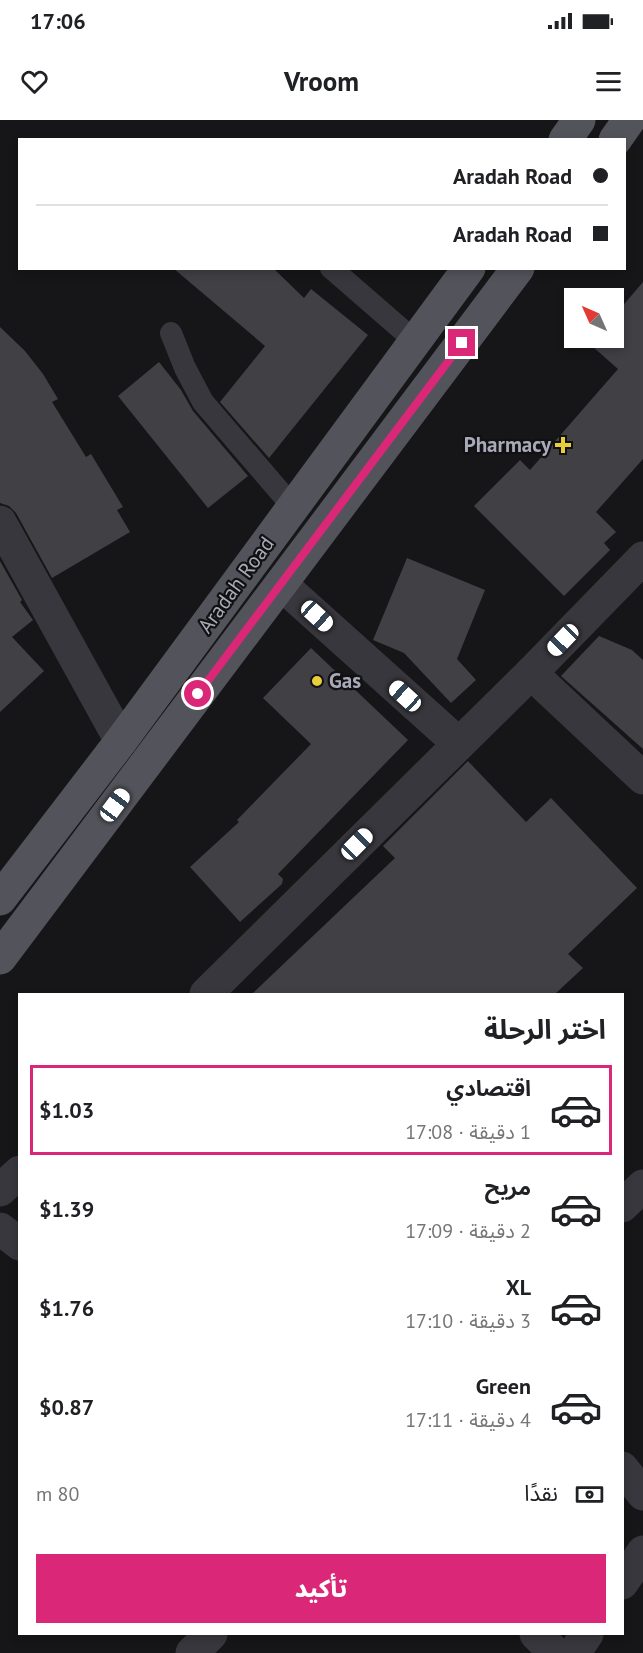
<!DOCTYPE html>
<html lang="ar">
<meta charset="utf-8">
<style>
:root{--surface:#fff;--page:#f2f2f2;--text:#202124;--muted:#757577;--line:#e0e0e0;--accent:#db2777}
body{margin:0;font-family:"PT Sans","Noto Sans Arabic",sans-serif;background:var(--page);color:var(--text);direction:rtl;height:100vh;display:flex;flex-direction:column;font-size:22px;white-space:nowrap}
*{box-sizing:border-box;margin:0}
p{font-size:20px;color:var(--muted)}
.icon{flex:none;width:33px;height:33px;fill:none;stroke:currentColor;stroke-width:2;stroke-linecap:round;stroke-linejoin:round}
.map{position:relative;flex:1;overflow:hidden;direction:ltr}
.details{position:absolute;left:18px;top:873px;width:606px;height:642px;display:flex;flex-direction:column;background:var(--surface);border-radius:0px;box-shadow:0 3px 9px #0003;direction:rtl}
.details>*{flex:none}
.banner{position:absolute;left:18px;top:18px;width:608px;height:132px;border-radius:0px;box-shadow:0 3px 9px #0003;direction:rtl;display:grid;align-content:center;height:132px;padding:0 18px;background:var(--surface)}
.needle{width:39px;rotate:315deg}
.fabs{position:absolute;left:564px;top:168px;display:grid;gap:12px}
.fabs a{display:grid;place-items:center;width:60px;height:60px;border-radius:0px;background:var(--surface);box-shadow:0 3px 9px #0003;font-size:30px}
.end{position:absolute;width:27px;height:27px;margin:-14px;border:8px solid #db2777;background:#fff;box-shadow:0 0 0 3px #fff}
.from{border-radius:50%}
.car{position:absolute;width:18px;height:36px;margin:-18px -9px;border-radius:8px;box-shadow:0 0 4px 2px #0007;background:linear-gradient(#fff 24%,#345 0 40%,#fff 0 76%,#345 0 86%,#fff 0)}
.banner b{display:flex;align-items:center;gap:21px;height:57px;font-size:22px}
.banner b+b{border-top:2px solid var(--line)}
.banner i{width:15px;height:15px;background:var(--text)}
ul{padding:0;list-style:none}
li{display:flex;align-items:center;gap:18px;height:90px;margin:0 12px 9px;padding:0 6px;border:3px solid transparent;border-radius:0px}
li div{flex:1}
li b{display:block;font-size:22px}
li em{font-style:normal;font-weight:800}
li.current{border-color:var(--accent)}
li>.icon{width:54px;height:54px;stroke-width:1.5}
h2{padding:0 18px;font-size:27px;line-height:72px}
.pay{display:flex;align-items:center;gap:15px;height:66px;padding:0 18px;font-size:22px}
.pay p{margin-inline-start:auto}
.action{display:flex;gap:12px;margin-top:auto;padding:12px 18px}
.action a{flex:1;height:69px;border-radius:0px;background:var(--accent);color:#fff;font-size:24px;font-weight:800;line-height:69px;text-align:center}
.status{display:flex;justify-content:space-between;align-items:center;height:42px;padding:0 30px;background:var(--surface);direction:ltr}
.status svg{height:16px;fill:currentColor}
header{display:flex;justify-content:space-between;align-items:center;height:78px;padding:0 18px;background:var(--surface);font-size:27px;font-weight:800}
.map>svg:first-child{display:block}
.building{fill:#404045}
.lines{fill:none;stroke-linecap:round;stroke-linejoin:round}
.lane{stroke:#37373d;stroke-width:22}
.street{stroke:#37373d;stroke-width:33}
.primary{stroke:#53545b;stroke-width:33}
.route{stroke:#db2777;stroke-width:8}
.poi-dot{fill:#e9ce3c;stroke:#111113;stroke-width:2}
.labels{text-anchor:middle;stroke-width:4.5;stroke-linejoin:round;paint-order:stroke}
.poi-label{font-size:21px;font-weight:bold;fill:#a8aab7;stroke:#111113;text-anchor:end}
.street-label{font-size:21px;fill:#a8aab7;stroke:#111113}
</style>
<div class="status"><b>17:06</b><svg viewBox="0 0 49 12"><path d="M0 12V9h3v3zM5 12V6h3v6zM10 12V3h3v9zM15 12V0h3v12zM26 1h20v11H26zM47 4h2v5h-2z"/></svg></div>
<header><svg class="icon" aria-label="menu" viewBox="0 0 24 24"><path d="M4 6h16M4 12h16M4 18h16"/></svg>Vroom<svg class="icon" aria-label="heart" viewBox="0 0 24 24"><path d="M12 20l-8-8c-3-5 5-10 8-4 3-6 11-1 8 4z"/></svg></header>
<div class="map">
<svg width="643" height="1533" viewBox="0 0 643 1533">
<rect width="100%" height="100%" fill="#161618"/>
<g class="building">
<path d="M173,148H273L304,178L311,169L368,215L269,338L220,282L265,226Z"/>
<path d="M643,162V339L596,392L616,412L604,423L610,430L564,476L474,386L520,340L530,350L618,249L583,218H614V196Z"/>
<path d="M0,207L25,231L43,254L58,279L52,282L86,337L91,334L123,387L117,390L130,412L52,458L16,393L9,386L0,383Z"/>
<path d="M159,242L181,270L193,291L248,356L208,388L118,276Z"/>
<path d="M407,438L485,470L457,539L476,560L451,583L404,533L373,520Z"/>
<path d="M0,441L22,480L20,482L33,500L12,517L44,551L0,592Z"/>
<path d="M599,516L632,530L643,540V629L561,556Z"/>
<path d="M311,528L408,620L278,754L283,759L282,764L240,802L190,747L239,702L237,700L311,624L263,578Z"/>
<path d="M468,641L526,702L551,678L637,768L568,834L583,848L555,874H252L395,738L383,726Z"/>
</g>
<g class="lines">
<g class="lane">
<path d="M331,148L415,221"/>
<path d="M171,213L185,248L203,282L293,387"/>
</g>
<g class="street">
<path d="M0,402L121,621"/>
<path d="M281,464L458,623"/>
<path d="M531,553L643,658"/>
<path d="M206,874L531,553L643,438"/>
<path d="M0,1070L20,1052"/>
<path d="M622,1086L643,1066"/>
<path d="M0,1109L20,1124"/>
<path d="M622,1348L643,1374"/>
<path d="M622,1463L643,1432"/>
<path d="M536,1514L555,1533"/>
<path d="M192,1533L211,1514"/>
<path d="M574,1533L587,1514"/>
</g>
<g class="primary">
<path d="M565,20L579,0"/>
<path d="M615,20L629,0"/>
<path d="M0,779L121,621L469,148"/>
<path d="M0,838L518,148"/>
</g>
</g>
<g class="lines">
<path class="route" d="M198,574L462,223"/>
</g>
<g class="poi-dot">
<path d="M560 316h6v6h6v6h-6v6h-6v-6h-6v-6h6z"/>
<circle cx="317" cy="561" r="6"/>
</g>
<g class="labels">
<g class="poi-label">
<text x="551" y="332">Pharmacy</text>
<text x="329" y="568" text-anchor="start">Gas</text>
</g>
<g class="street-label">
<text transform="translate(236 465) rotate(-54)" y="7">Aradah Road</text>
</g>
</g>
</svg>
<div class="fabs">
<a><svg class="needle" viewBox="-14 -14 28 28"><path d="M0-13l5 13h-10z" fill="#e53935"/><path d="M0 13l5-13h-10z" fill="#757577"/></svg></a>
</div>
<i class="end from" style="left:198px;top:574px"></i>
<i class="end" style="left:462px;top:223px"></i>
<i class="car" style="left:317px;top:496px;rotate:132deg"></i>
<i class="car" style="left:563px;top:520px;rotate:224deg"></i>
<i class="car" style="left:405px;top:576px;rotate:312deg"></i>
<i class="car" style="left:115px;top:685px;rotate:37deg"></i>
<i class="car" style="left:357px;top:724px;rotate:45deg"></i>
<div class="banner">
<b><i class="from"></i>Aradah Road</b>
<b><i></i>Aradah Road</b>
</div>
<section class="details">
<h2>اختر الرحلة</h2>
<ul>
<li class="current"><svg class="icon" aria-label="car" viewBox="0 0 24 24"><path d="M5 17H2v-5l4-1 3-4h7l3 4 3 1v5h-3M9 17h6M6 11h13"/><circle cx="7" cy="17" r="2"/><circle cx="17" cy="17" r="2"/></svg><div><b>اقتصادي</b><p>1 دقيقة · 17:08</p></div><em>$1.03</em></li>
<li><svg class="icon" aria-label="car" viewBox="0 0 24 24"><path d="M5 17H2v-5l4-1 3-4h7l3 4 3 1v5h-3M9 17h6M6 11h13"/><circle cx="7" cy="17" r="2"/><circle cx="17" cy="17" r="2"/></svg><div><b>مريح</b><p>2 دقيقة · 17:09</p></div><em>$1.39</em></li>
<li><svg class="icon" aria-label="car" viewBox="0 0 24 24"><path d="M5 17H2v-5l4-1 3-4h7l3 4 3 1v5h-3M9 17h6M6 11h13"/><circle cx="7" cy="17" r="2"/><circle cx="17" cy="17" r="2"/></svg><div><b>XL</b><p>3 دقيقة · 17:10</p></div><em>$1.76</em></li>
<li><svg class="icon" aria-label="car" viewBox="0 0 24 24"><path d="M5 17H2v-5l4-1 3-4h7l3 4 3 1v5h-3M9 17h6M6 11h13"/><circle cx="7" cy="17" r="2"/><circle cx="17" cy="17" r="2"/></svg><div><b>Green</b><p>4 دقيقة · 17:11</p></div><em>$0.87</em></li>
</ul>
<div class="pay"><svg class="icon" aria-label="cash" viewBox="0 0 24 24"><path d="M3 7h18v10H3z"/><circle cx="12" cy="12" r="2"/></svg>نقدًا<p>80 m</p></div>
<div class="action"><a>تأكيد</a></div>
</section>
</div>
